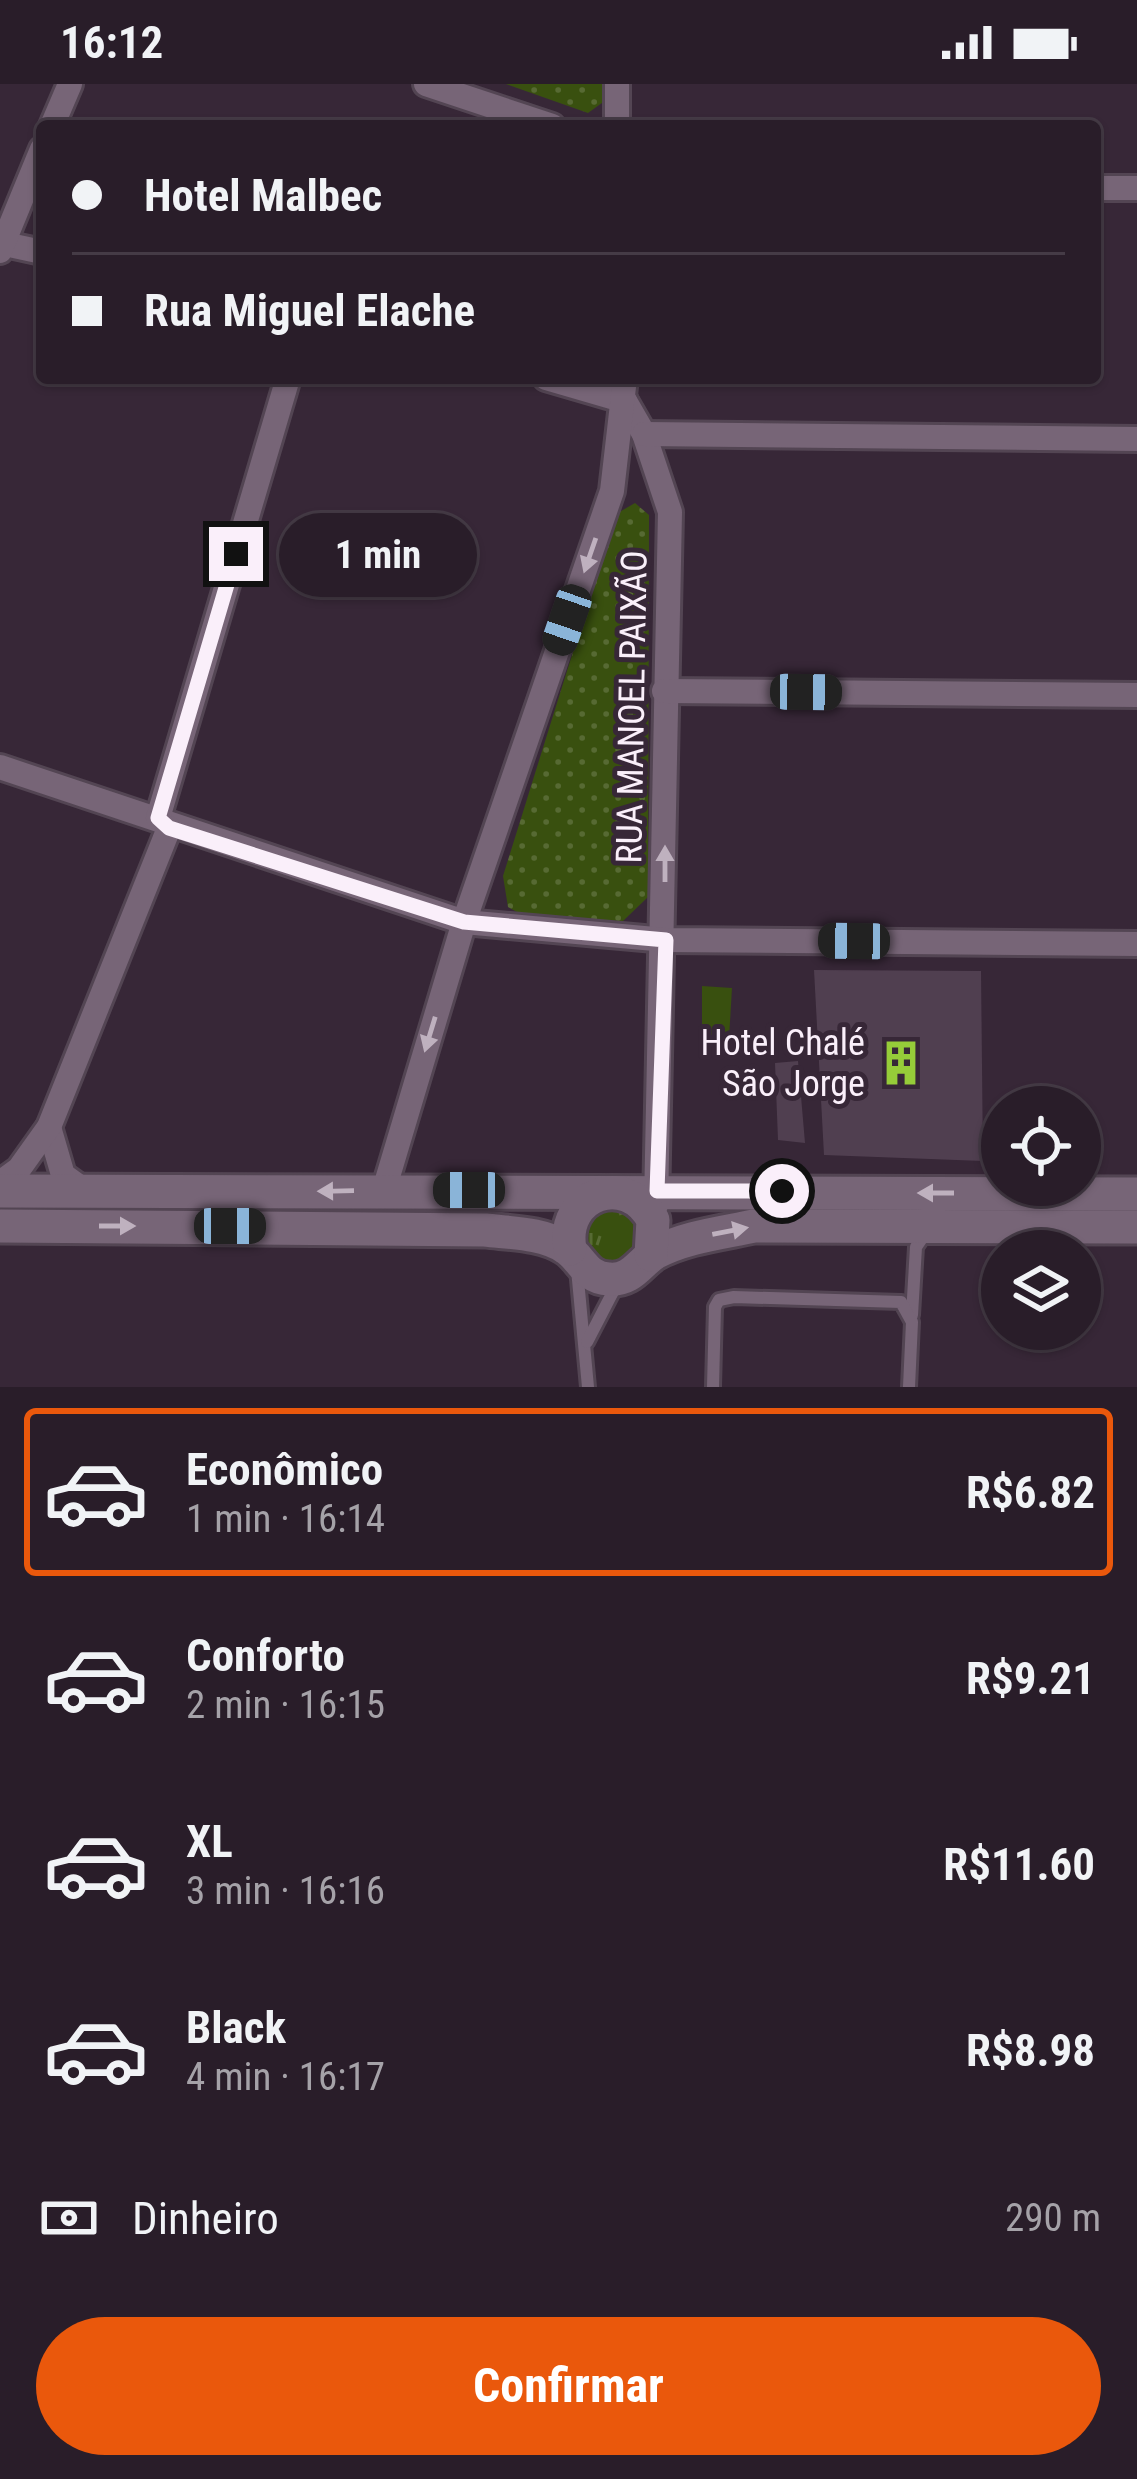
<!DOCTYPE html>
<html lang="pt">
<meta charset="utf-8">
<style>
:root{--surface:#291d29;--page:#352a35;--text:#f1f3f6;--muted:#a5a2a8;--line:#453b46;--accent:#ea580c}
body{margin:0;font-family:"Roboto Condensed",sans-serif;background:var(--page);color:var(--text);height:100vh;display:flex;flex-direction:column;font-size:45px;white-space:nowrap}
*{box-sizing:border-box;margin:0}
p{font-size:39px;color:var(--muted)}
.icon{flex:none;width:66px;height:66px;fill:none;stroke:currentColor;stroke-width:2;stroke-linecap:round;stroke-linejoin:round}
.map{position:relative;height:1303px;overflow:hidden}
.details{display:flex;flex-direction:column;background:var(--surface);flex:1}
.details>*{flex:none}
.top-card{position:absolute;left:36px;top:36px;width:1065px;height:264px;border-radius:12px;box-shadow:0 3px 9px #0004,0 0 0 3px var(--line);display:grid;align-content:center;height:264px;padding:0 36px;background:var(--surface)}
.controls{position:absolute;left:981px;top:1002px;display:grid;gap:24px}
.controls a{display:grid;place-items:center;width:120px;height:120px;border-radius:50%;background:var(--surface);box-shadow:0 3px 9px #0004,0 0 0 3px var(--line);font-size:60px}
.end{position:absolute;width:54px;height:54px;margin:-27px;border:15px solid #faeffa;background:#111;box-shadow:0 0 0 6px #111}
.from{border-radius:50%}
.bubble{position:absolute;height:84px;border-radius:42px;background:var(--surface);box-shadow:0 3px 9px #0004,0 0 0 3px var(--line);font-size:39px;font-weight:700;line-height:84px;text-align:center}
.car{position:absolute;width:36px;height:72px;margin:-36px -18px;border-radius:15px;box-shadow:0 0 9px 3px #0007;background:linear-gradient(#222 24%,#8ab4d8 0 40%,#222 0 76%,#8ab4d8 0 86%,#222 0)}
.top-card b{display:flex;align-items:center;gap:42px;height:114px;font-size:45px}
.top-card b+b{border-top:3px solid var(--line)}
.top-card i{width:30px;height:30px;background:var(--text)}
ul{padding:21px 0 0;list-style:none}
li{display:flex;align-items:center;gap:36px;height:168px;margin:0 24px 18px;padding:0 12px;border:6px solid transparent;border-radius:12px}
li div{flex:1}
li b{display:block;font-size:45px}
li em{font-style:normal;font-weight:700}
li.on{border-color:var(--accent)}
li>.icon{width:108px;height:108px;stroke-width:1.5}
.pay{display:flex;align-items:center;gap:30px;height:132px;padding:0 36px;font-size:45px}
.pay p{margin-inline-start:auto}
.primary-button{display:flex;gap:24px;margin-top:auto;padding:24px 36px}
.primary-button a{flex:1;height:138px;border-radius:72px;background:var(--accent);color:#fff;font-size:48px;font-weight:700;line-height:138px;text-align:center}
.status{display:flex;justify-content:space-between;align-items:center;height:84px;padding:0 60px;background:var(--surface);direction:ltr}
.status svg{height:33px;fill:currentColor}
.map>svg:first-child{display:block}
.grass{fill:url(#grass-tufts)}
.park{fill:url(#park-dots)}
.garden{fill:#39500f}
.building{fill:#503f50}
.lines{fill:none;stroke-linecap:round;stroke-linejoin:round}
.lane-casing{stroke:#534553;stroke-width:18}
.street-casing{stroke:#534553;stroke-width:30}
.secondary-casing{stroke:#534553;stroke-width:39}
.lane{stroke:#776577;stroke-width:12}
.street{stroke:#776577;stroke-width:24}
.secondary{stroke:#776577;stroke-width:33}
.oneway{fill:#bfb1bf}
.route{stroke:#faeffa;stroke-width:15}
.labels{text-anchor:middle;stroke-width:10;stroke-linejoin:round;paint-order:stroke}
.street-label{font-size:36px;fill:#faeffa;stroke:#372737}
.poi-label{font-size:36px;fill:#faeffa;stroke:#372737;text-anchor:end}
</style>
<div class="status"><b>16:12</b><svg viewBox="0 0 49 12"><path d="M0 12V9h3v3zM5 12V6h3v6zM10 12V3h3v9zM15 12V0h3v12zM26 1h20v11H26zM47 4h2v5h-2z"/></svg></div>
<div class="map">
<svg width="1137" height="1303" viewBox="0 0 1137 1303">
<defs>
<pattern id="grass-tufts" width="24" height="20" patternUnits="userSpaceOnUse" patternTransform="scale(3)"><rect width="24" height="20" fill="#39500f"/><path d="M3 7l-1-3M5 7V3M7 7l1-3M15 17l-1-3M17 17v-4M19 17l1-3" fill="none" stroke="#576a33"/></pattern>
<pattern id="park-dots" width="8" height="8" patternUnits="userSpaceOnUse" patternTransform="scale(3)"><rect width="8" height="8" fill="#39500f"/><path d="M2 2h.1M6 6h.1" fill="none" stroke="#576a33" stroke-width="1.8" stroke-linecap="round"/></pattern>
</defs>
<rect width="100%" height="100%" fill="#372737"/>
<circle class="grass" cx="612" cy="1150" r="27"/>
<g class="park">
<path d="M506,0H606V16L588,29Z"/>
<path d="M635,419L649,431L648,813L623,837L531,836L508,823L503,792L616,430Z"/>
</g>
<path class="garden" d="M702,902L732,904L729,955L702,954Z"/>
<g class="building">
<path d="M814,886L981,887L983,1077L824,1071Z"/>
<path d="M798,977L805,1059L778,1056L775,979Z"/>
</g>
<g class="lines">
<g class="lane-casing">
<g id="lane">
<path d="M577,1185L588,1303"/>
<path d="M912,1231L916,1163L927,1147"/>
<path d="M587,1258L616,1202"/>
<path d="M713,1303L715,1223L719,1216L734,1213L901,1218L912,1238L909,1303"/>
</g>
</g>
<g class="street-casing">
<g id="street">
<path d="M426,0L552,42"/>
<path d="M617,0V42"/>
<path d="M52,42L70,0"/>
<path d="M1095,104H1137"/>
<path d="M0,159L42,168"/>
<path d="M0,167L42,65"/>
<path d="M546,294L625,317"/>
<path d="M625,317L644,350L670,428L656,1121"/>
<path d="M644,350L1137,355"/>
<path d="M664,607L1137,611"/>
<path d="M0,683L464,838L666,856L1137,860"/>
<path d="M158,734L288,294"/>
<path d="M49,1043L63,1091L88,1109"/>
<path d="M0,1099L19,1085L49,1043L169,744"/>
<path d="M384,1106L464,838L612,407L625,294"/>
</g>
</g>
<g class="secondary-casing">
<g id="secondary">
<path d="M0,1107L1137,1110"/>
<path d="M0,1142L485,1146C511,1149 544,1149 566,1164C582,1174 585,1194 609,1195C632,1197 639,1179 655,1169C685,1153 721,1149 754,1142L1137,1143"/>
<path d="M570,1165C560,1110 627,1086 653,1136L651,1171"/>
</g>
</g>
<use href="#lane" class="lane"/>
<use href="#street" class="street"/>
<use href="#secondary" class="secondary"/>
</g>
<defs><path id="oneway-solid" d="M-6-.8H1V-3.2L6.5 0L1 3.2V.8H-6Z" transform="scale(3)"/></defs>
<g class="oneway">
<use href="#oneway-solid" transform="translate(590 471) rotate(109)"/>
<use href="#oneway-solid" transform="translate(665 780) rotate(-90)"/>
<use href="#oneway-solid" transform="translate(430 950) rotate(107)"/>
<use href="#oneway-solid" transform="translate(336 1107) rotate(179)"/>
<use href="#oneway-solid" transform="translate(936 1109) rotate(-180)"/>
<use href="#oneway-solid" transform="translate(117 1142)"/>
<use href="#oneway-solid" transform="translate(730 1147) rotate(-11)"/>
</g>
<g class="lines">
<path class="route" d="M236,470L158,734L169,744L464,838L666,856L657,1107H782"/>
</g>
<defs>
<g id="building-bare" transform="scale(3.6)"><path d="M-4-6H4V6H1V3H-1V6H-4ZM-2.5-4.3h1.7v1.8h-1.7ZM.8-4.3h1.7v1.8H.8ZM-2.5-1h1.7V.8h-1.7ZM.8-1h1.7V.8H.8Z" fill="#96cc39" stroke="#372737" stroke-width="2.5" paint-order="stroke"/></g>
</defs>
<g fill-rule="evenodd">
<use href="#building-bare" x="901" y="979"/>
</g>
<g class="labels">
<g class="street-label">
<text transform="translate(631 623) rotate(-89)" y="13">RUA MANOEL PAIXÃO</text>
</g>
<g class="poi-label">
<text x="865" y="971">Hotel Chalé<tspan x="865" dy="41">São Jorge</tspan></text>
</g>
</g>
</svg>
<div class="controls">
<a><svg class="icon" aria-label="locate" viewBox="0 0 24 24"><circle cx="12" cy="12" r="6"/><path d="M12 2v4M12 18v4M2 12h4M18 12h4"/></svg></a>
<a><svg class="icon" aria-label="layers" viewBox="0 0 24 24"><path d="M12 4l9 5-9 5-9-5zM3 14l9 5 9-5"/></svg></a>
</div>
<i class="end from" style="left:782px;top:1107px"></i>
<i class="end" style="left:236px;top:470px"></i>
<div class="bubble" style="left:279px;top:429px;width:198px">1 min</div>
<i class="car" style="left:567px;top:536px;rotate:199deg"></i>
<i class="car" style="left:806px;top:608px;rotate:91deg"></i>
<i class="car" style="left:854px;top:857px;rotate:271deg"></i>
<i class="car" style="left:469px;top:1106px;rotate:270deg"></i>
<i class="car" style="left:230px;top:1142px;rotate:90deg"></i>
<div class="top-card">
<b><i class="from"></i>Hotel Malbec</b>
<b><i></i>Rua Miguel Elache</b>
</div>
</div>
<section class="details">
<ul>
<li class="on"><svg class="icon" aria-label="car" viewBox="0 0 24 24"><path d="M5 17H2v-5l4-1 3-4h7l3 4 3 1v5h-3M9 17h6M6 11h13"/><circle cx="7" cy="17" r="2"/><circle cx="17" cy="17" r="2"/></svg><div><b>Econômico</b><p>1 min · 16:14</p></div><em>R$6.82</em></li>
<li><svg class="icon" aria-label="car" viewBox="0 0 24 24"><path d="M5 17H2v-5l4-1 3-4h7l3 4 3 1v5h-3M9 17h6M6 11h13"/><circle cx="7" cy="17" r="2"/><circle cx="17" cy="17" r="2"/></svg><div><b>Conforto</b><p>2 min · 16:15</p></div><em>R$9.21</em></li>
<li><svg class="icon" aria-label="car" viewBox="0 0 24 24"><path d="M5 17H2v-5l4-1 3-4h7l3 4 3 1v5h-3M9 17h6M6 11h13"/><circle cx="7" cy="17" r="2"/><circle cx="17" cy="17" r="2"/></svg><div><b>XL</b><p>3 min · 16:16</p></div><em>R$11.60</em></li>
<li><svg class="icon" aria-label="car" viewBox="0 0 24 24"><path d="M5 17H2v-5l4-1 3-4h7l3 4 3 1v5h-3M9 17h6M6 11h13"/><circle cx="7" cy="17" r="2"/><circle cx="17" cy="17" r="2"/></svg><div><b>Black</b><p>4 min · 16:17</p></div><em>R$8.98</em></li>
</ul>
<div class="pay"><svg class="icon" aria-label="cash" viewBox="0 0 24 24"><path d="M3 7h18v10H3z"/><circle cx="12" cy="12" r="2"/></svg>Dinheiro<p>290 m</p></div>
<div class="primary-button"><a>Confirmar</a></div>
</section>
